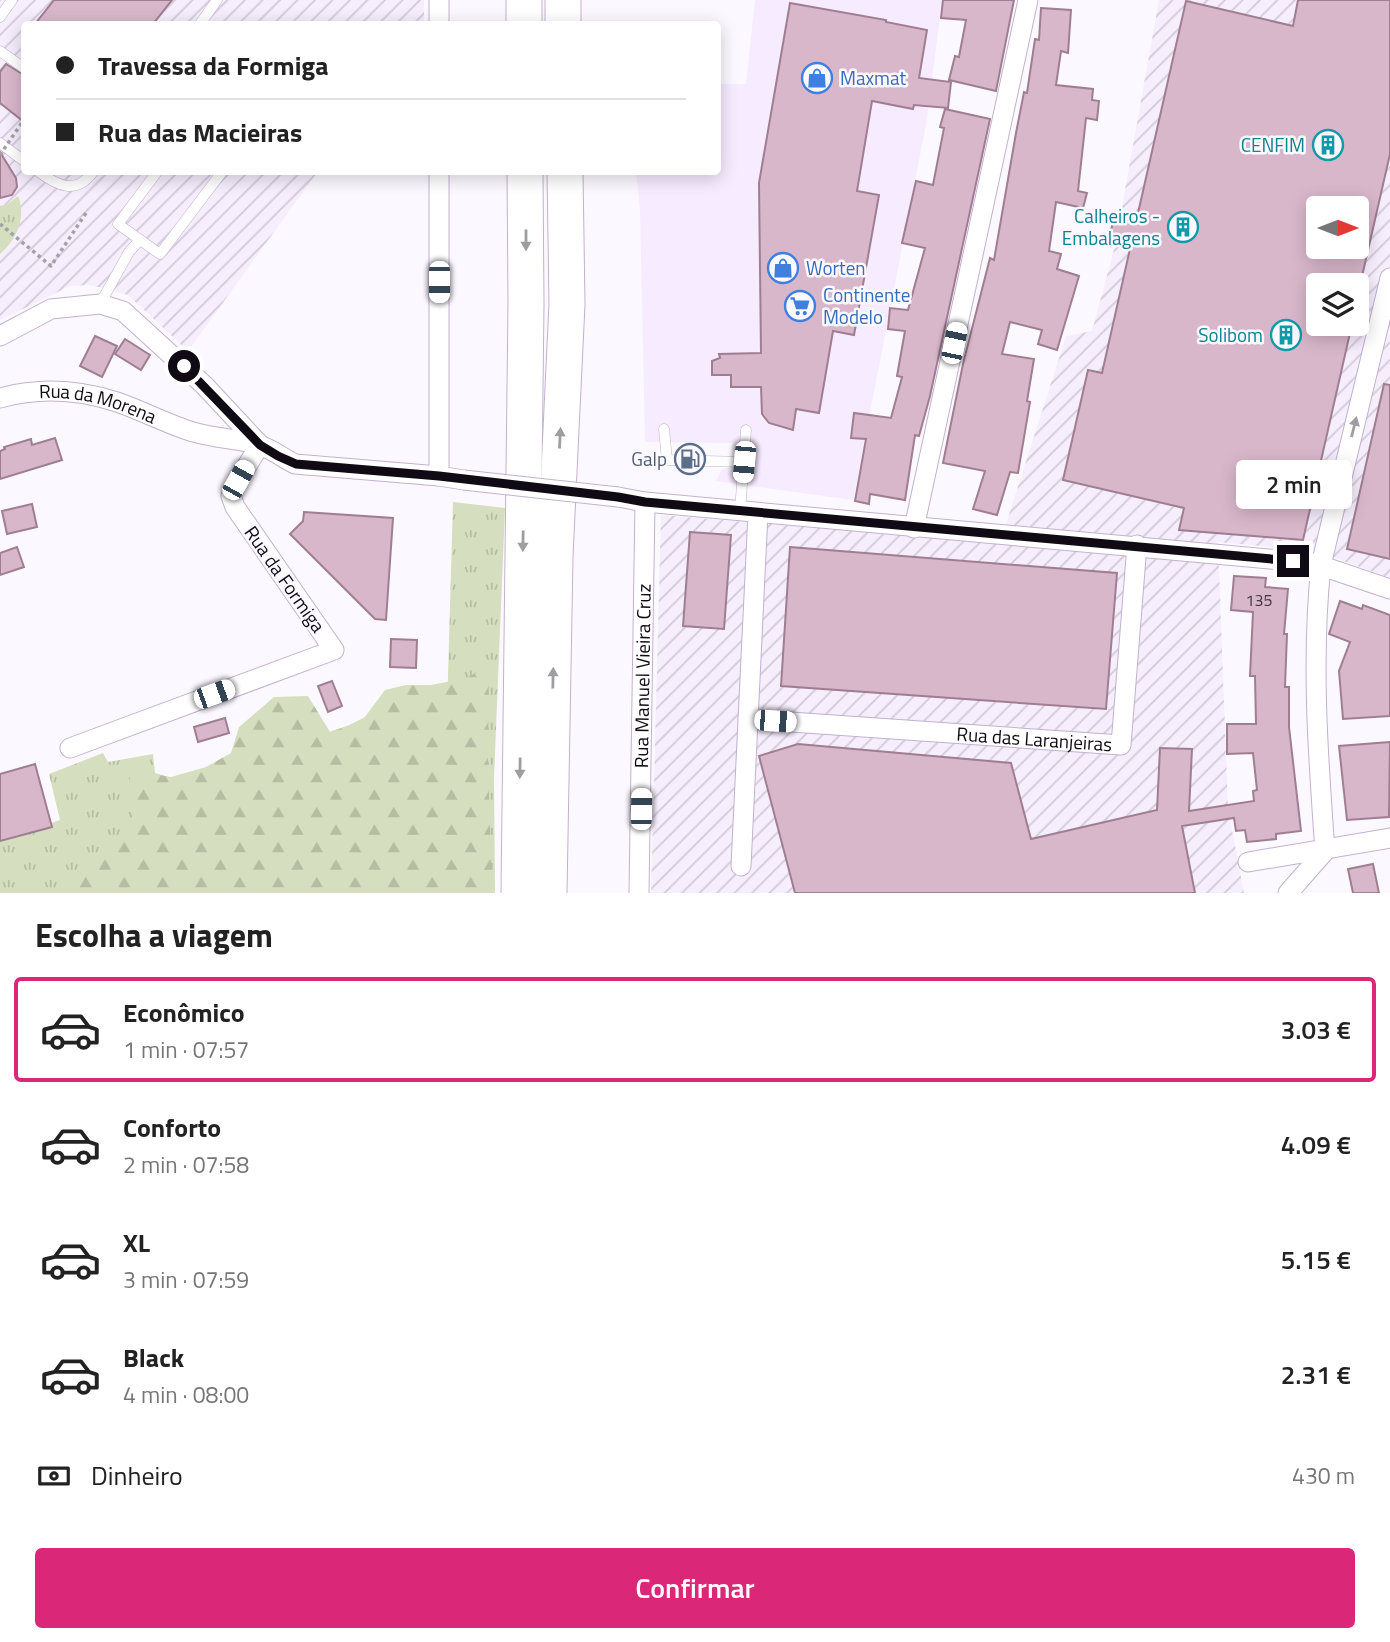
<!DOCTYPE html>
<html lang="pt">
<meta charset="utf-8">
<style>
:root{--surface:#fff;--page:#f2f2f2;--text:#222;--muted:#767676;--line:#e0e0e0;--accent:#db2777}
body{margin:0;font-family:"Titillium Web",sans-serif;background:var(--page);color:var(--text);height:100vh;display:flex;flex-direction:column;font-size:26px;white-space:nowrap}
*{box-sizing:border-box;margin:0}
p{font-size:23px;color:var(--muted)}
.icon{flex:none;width:38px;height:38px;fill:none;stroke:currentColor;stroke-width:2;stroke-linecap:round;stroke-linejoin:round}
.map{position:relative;height:893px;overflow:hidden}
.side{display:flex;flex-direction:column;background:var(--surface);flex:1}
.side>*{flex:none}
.top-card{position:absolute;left:21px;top:21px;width:700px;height:154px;border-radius:7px;box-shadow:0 4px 18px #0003;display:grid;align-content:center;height:154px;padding:0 35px;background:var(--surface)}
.needle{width:46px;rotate:90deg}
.controls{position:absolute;left:1306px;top:196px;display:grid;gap:14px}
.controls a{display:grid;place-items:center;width:63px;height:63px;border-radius:7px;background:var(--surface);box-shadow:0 4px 18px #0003;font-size:35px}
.end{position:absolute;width:32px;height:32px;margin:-16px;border:9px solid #100a14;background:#fff;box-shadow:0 0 0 4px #fff}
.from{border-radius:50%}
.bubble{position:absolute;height:49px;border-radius:7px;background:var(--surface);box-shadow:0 4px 18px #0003;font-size:23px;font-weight:600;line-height:49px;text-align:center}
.car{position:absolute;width:21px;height:42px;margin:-21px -10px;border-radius:9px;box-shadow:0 0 5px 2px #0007;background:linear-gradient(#fff 24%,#345 0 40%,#fff 0 76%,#345 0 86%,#fff 0)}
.top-card b{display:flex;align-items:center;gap:24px;height:66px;font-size:26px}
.top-card b+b{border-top:2px solid var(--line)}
.top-card i{width:18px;height:18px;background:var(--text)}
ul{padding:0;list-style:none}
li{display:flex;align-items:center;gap:21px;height:105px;margin:0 14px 10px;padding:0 21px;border:4px solid transparent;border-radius:7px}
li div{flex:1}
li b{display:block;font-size:26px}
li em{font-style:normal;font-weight:600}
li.selected{border-color:var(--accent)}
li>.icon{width:63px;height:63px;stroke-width:1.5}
h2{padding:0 35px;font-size:32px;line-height:84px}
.pay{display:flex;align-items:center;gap:18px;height:77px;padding:0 35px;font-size:26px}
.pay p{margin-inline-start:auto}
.action{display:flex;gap:14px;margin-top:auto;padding:14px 35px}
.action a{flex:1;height:80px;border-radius:7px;background:var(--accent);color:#fff;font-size:28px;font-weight:600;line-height:80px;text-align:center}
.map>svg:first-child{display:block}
.commercial{fill:#f7ebff}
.industrial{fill:url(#industrial-furrows);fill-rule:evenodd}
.grass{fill:url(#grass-tufts)}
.forest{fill:url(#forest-firs)}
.building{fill:#d9b7cb;stroke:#9f7e92;stroke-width:2;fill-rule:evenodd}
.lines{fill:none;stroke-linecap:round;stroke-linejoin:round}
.lane-casing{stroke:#c3b1d0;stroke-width:11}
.street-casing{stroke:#c3b1d0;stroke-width:21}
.highway-casing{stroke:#c3b1d0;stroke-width:37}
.path{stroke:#a5a1a9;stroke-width:3.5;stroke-dasharray:3.5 3.5;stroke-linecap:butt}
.lane{stroke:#fff;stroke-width:10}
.street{stroke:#fff;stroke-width:19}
.highway{stroke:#fff;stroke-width:35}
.street-bridge-casing{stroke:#c3b1d0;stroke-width:21;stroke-linecap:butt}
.path-bridge{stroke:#a5a1a9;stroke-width:3.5;stroke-dasharray:3.5 3.5;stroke-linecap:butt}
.street-bridge{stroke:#fff;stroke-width:19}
.oneway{fill:#9f9da1}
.route{stroke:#100a14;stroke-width:9}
.labels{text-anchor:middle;stroke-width:5;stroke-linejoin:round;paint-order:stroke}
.number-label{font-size:16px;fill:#423542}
.shop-label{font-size:19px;fill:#366cbe;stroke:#fcf8ff;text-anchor:start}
.culture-label{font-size:19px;fill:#0d838f;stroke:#fcf8ff;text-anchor:end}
.street-label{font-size:19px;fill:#100a14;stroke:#fcf8ff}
.service-label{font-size:19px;fill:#4e5e75;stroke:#fcf8ff;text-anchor:end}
</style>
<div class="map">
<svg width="1390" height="893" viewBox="0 0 1390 893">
<defs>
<pattern id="industrial-furrows" width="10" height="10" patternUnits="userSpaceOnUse" patternTransform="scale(1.75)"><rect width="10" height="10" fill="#f6edfd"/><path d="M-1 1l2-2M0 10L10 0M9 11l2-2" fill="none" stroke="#d2cad8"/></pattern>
<pattern id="grass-tufts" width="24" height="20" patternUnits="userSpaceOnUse" patternTransform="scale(1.75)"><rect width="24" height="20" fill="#d5debe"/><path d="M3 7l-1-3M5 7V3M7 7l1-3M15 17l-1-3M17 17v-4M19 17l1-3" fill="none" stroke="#b6bda2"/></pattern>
<pattern id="forest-firs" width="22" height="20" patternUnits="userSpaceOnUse" patternTransform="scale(1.75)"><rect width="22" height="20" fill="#d5debe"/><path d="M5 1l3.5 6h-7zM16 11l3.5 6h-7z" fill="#b6bda2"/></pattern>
</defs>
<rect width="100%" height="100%" fill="#fcf8ff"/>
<path class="commercial" d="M755,0H942L927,119L853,500L716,481L722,469L731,467L733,443L645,442L640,208L636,172H718V84H746Z"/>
<g class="industrial">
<path d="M0,0H424V24H24V172H316V174L188,351L128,295L90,285L70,286L0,320Z"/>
<path d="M1159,0H1390V578L1316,551L1218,542L1228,809L1244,893H651L661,515L1000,543L1066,336L1092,331L1115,246ZM1318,208H1356V247H1318ZM1318,285H1356V324H1318Z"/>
</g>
<g class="grass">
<path d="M18,196C27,218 16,240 0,254V206L8,204Z"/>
<path d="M453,502L505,508L494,778L495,893H0V841L60,820L49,774L103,753L108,762L153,754L155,773L182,781L347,726L396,702L447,711Z"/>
</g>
<path class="forest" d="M489,664L488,759L492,893H49L115,847L133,818L129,770L171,777L206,767L231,753L239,727L274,697L308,696L330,732L362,721L385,690L406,685H431L467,678Z"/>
<g class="building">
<path d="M54,0H172L153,24H35Z"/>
<path d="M943,0H1014L996,91L949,80L955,56L959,57L966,20L941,18Z"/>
<path d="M1298,0H1390V154L1360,285H1318V324H1352L1303,540L1179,530L1184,508L1063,480L1088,370L1102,373L1132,240L1110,233L1115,216L1136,222L1186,1L1293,26ZM1318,208H1356V247H1318Z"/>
<path d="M790,3L886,20V22L927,30L919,78L951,82L948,108L914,105L913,109L872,101L857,191L879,195L854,335L833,331L819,413L796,409L793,430L769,423L762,414L761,387H731V375H712V361L720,358L719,354L761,353L759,183Z"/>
<path d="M1041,8L1071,10L1068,53L1061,51L1056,85L1093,89L1092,100L1099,101L1097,120L1086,118L1078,191L1087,193L1083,208L1056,202L1049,251L1061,254L1057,269L1079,276L1057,350L1038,344L1042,330L1010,322L1002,354L1034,359L1027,401L1030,402L1018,473L1010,472L997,515L973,509L985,471L943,463L963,364L990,258L994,260L1016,133L1024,92L1027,93L1035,39L1039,40Z"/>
<path d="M6,64L24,75V122L0,103V72Z"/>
<path d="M945,109L990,119L930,396L919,436L915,435L905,500L870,494L869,504L855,501L866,439L851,438L854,413L891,418L902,377L897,376L905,331L888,329L890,308L908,310L925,248L902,243L916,181L933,185L944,128L940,127Z"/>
<path d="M0,152L16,178L17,187L12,195L0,198Z"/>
<path d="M95,336L117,346L102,377L80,366Z"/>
<path d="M125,339L150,355L141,370L115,354Z"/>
<path d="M1384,384L1390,385V559L1347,549Z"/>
<path d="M55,438L62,460L0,479V451L5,449L4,447L31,439L32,445Z"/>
<path d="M32,504L37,527L7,534L2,511Z"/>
<path d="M304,512L393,518L386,620L375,619L290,534L303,521Z"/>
<path d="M690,532L731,535L724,629L683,626Z"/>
<path d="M17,547L24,567L0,575V553Z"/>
<path d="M790,547L1117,573L1106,709L781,686Z"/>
<path d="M1234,576L1266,578L1265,587L1288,589L1284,634H1287L1285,687H1289V727L1301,831L1276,834V839L1247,842L1245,830L1236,831L1234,818L1182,826L1195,893H795L759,756L798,744L1011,763L1031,839L1157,810L1160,748L1192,749L1189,811L1254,801L1253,791L1257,790L1253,753L1227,754V724H1256L1255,676H1250L1253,612L1231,610Z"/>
<path d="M1340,601L1362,609L1363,605L1390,615V716L1343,719L1339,671L1350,642L1329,634Z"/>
<path d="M391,639L417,640L416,668L390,667Z"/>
<path d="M332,681L342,706L328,712L318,686Z"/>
<path d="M225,718L229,733L198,742L194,727Z"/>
<path d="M1390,742L1389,817L1347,820L1339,746Z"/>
<path d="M35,764L52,827L0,841V774Z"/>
<path d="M1373,864L1379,893H1353L1348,869Z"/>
</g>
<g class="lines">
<g class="lane-casing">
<g id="lane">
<path d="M0,17L12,0"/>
<path d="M200,24L217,0"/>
<path d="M0,51L24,68"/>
<path d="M0,143L24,161"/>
<path d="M39,172C58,186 76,195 93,172"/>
<path d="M157,172L118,224L160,254L222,172"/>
<path d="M100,304L129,252L139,241"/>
<path d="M664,429L667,460L744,462"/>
<path d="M740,511L746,430"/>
</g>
</g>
<g class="street-casing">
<g id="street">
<path d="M439,0V24"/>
<path d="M439,172V476L464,480"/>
<path d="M0,336L51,309L100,304L123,311L204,385L260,445"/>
<path id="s1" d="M0,398C40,387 77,389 117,402C143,411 167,424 193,432C214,438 236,439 257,444C270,448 283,458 295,464L439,476"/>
<path d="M618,497L645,502L1313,563L1390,589"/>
<path d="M914,528L1028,0"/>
<path id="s2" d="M748,719L1121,745L1137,545"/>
<path d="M70,748L334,650L235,507L231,496L238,480L260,445"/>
<path d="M1325,851C1318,755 1311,661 1321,565L1390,278"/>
<path d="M1248,862L1390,838"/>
<path d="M741,866L758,513"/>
<path id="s3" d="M639,893L645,502"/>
<path d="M1288,893L1325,851"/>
</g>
</g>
<g class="highway-casing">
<g id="highway">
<path d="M524,0V24"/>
<path d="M563,0V24"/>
<path d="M519,893L526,304L525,172"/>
<path d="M549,893L555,556L567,304L565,172"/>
</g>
</g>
<path class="path" d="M0,224L51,266L88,210"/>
<use href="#lane" class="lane"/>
<use href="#street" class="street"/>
<use href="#highway" class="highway"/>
<g class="street-bridge-casing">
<path id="street-bridge" d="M464,480L618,497"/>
</g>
<path class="path-bridge" d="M0,155L23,121"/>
<use href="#street-bridge" class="street-bridge"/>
</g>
<defs><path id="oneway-solid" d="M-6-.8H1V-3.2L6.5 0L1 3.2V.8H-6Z" transform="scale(1.75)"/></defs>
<g class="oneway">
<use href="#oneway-solid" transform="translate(526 240) rotate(90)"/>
<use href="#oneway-solid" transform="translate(1354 427) rotate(-76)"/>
<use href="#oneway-solid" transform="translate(560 438) rotate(-87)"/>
<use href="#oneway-solid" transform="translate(523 541) rotate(91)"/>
<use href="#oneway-solid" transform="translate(553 678) rotate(-89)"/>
<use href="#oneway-solid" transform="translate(520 768) rotate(91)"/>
</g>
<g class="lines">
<path class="route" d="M184,366L260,445L278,456L296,464L439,476L618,497L645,502L1293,561"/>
</g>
<defs>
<g id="shop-ring" transform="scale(1.575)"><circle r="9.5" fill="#fcf8ff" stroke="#3f7fe0" stroke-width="1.5"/><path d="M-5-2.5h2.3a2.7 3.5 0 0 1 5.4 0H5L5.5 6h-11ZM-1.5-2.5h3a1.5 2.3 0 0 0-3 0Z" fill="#3f7fe0"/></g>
<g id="building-ring" transform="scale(1.575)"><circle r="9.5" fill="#fcf8ff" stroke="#0f9aa8" stroke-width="1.5"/><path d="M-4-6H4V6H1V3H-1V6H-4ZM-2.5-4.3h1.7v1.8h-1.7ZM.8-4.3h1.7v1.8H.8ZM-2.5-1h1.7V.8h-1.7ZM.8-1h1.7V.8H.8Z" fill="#0f9aa8"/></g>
<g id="supermarket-ring" transform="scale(1.575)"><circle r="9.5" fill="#fcf8ff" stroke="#3f7fe0" stroke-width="1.5"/><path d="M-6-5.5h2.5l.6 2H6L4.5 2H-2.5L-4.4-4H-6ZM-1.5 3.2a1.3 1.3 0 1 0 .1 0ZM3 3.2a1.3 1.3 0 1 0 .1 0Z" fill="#3f7fe0"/></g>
<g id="fuel-ring" transform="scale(1.575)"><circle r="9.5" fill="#fcf8ff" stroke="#5c6f8a" stroke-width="1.5"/><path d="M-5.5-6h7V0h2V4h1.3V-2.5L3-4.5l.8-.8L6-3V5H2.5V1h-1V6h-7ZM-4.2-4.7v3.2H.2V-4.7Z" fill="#5c6f8a"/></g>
</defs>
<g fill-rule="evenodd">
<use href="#shop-ring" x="817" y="78"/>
<use href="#building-ring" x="1328" y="145"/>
<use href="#building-ring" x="1183" y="227"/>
<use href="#shop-ring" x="783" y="268"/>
<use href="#supermarket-ring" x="800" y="306"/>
<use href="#building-ring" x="1286" y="335"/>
<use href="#fuel-ring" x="690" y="459"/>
</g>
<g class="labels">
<g class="number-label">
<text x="1259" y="606">135</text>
</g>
<g class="shop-label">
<text x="840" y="85">Maxmat</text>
<text x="806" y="275">Worten</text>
<text x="823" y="302">Continente<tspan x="823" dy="22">Modelo</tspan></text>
</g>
<g class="culture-label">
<text x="1305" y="152">CENFIM</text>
<text x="1160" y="223">Calheiros -<tspan x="1160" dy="22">Embalagens</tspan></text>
<text x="1263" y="342">Solibom</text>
</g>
<g class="street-label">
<text dy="7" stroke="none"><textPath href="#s1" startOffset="100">Rua da Morena</textPath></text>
<text transform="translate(285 579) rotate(55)" y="7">Rua da Formiga</text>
<text dy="7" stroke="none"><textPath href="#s3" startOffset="217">Rua Manuel Vieira Cruz</textPath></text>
<text dy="7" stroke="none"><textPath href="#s2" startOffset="287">Rua das Laranjeiras</textPath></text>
</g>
<g class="service-label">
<text x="667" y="466">Galp</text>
</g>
</g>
</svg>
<div class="controls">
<a><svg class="needle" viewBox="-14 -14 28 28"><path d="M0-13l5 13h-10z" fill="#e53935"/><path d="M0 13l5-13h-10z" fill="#767676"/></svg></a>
<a><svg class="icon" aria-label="layers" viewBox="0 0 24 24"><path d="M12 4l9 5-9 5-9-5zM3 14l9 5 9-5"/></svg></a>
</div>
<i class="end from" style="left:184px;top:366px"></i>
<i class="end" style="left:1293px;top:561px"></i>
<div class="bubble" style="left:1236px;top:460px;width:116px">2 min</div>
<i class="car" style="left:439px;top:282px;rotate:180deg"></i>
<i class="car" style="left:954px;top:343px;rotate:12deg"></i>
<i class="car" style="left:744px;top:462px;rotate:185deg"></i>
<i class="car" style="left:238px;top:480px;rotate:29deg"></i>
<i class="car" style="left:214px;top:694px;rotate:70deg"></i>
<i class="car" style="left:775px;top:721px;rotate:94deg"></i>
<i class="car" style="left:641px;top:809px;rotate:1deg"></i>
<div class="top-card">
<b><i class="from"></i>Travessa da Formiga</b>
<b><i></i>Rua das Macieiras</b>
</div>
</div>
<section class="side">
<h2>Escolha a viagem</h2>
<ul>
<li class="selected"><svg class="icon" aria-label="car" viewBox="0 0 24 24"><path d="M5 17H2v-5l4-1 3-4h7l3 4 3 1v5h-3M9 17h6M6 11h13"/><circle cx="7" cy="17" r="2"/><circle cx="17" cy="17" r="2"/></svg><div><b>Econômico</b><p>1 min · 07:57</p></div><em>3.03 €</em></li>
<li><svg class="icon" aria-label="car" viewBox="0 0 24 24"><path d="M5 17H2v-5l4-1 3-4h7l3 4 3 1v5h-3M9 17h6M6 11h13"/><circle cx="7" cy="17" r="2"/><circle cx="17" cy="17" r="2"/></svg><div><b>Conforto</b><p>2 min · 07:58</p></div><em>4.09 €</em></li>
<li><svg class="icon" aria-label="car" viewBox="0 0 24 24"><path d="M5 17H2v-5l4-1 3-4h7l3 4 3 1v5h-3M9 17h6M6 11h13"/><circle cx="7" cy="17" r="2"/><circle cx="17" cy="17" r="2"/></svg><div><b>XL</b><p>3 min · 07:59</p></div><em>5.15 €</em></li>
<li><svg class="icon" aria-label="car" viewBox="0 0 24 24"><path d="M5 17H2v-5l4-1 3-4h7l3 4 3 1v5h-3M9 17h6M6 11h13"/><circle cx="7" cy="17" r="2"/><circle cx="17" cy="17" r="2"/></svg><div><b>Black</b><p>4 min · 08:00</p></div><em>2.31 €</em></li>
</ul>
<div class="pay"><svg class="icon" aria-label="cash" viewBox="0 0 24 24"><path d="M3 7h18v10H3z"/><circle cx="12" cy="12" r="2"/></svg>Dinheiro<p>430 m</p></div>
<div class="action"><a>Confirmar</a></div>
</section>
